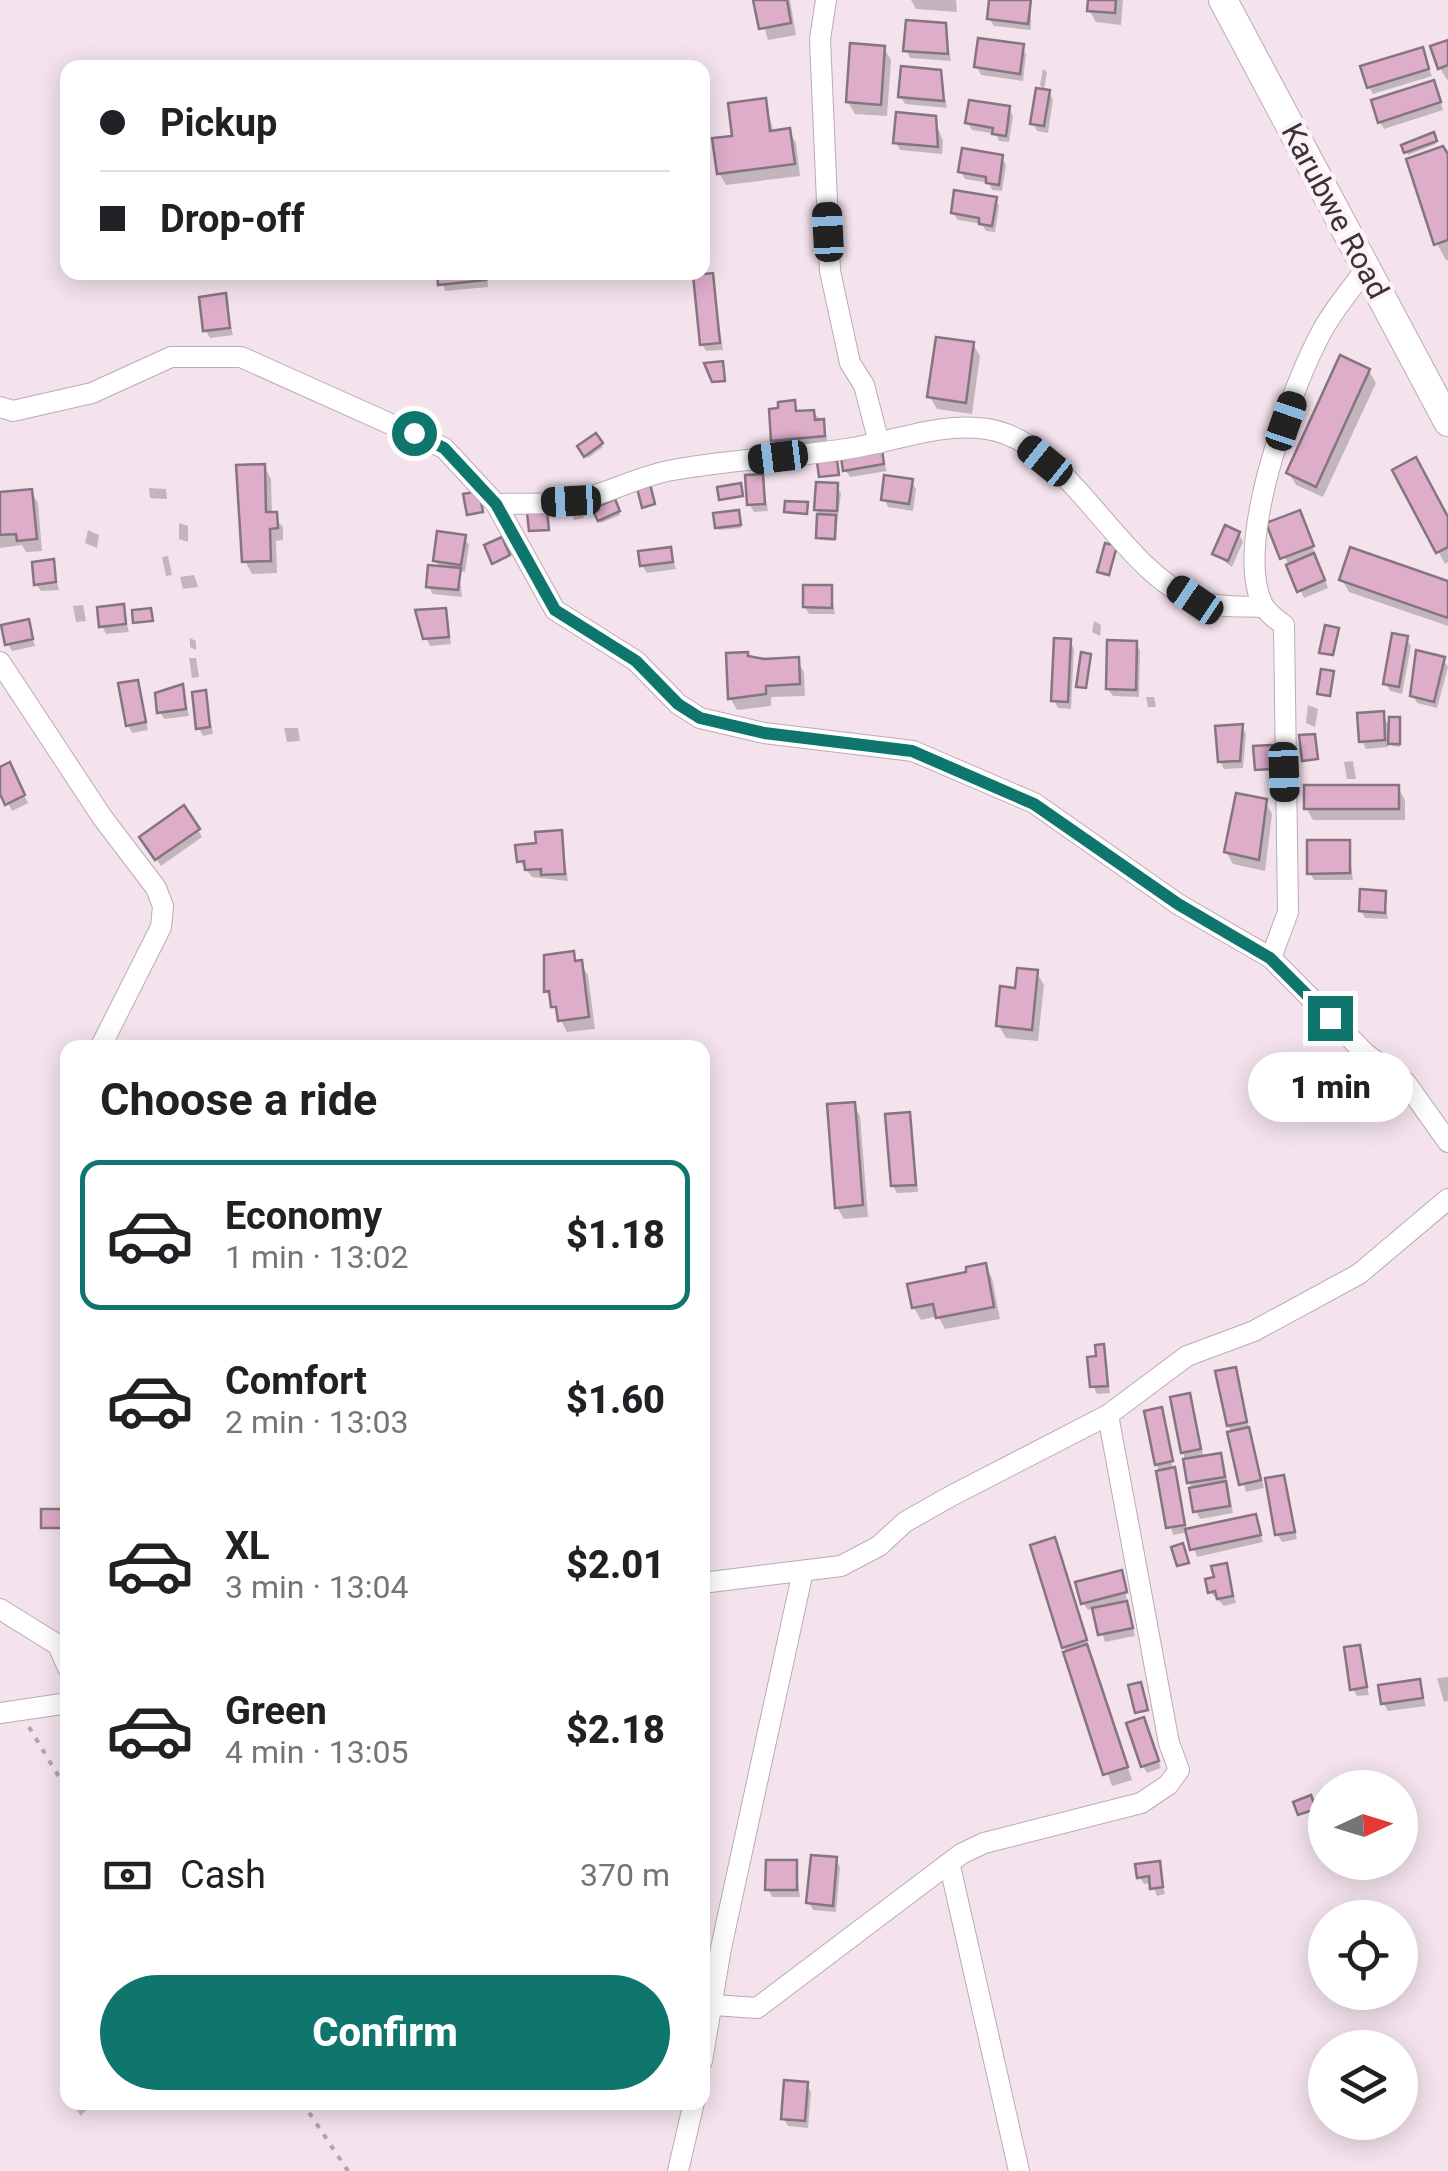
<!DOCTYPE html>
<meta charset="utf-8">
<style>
:root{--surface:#fff;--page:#f6f6f6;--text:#202124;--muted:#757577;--line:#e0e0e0;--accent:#0f766e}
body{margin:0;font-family:Roboto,sans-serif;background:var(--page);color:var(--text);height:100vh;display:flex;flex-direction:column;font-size:38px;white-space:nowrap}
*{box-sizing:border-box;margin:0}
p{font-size:32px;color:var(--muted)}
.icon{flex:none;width:55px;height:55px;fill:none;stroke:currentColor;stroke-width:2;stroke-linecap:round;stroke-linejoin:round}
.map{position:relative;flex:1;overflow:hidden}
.side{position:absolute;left:60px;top:1040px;width:650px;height:1070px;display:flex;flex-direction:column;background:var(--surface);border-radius:20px;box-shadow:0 5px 25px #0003}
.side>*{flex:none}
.banner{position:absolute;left:60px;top:60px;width:650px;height:220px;border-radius:20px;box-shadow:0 5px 25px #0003;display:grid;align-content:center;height:220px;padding:0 40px;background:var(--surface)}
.needle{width:65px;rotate:86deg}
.controls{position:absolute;left:1308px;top:1770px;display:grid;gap:20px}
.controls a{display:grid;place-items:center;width:110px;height:110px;border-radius:50%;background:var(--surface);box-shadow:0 5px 25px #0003;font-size:50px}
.end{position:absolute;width:45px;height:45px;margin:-22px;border:12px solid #0f766e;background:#fff;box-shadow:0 0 0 5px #fff}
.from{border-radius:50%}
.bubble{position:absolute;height:70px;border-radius:35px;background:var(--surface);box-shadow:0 5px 25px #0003;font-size:32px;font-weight:800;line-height:70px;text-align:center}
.car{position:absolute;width:30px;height:60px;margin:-30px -15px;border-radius:12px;box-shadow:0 0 8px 2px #0007;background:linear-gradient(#222 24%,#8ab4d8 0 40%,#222 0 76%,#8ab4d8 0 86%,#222 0)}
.banner b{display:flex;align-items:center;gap:35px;height:95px;font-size:38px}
.banner b+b{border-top:2px solid var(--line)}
.banner i{width:25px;height:25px;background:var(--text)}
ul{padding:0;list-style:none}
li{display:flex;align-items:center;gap:30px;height:150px;margin:0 20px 15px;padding:0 20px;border:5px solid transparent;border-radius:20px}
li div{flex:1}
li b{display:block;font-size:38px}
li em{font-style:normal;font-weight:800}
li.selected{border-color:var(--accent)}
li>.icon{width:90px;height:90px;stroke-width:1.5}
h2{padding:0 40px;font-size:45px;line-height:120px}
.pay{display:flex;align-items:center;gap:25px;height:110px;padding:0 40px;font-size:38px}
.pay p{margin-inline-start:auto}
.cta{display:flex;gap:20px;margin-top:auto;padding:20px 40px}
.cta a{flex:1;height:115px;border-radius:60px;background:var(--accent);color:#fff;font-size:40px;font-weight:800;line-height:115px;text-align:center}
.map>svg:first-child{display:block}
.shadow{fill:#0003}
.building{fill:#ddadca;stroke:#85757e;stroke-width:2.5}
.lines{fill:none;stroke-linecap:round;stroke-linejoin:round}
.street-casing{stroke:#bbabb4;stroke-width:22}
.secondary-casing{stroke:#bbabb4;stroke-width:30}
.path{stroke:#b1a4ab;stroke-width:4;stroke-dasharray:5 8;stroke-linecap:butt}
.street{stroke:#fff;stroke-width:20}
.secondary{stroke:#fff;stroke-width:28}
.route{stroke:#0f766e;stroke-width:12}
.labels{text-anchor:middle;stroke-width:9;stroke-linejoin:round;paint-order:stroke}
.street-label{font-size:30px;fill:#3a3437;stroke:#fdf2f8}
</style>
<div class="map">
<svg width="1448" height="2171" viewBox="0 0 1448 2171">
<rect width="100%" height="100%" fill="#f4e3ed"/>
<g class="shadow">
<path d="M756,0H790L796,35L768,40Z"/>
<path d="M911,0H956L957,12L916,9Z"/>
<path d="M992,0H1031V30L994,26L989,18Z"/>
<path d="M1090,0H1123L1121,25L1096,22L1089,10Z"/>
<path d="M944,26L951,61L910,58L906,50Z"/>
<path d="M1448,43V79L1447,80L1440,68Z"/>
<path d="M1022,47L1026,54L1023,81L981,75L977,67Z"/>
<path d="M884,48L891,60L887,116L855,114L848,102Z"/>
<path d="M1422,50L1432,76L1373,94L1369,87Z"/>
<path d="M1043,69L1047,72L1044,90L1040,85Z"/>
<path d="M939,72L947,108L905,104L901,97Z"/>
<path d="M1437,91L1443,110L1384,129L1380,122Z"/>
<path d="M1048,92L1053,99L1048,133L1037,131L1033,123Z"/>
<path d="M765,101L774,133L789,131L796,143L800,176L726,185L719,173L735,138Z"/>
<path d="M1009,109L1013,116L1009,142L999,141L996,134L972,130L968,123Z"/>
<path d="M934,118L943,141L942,154L900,150L896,142Z"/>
<path d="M1433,136L1436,144L1408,155L1404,146Z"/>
<path d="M1448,156V260H1446L1437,244Z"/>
<path d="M1002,158L1006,165L1002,191L992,190L989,183L965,179L961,172Z"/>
<path d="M995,199L999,206L995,232L986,231L982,224L958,220L953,213Z"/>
<path d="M439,272H487L488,287L445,291Z"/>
<path d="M712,276L723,350L706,351L702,344Z"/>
<path d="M224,296L233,335L210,338L206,331Z"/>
<path d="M973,344L980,356L972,414L937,409L930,397Z"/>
<path d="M1369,371L1376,383L1323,497L1296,485L1289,473Z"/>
<path d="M794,403L798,414L813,412L823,422L828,443L778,448L774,440Z"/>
<path d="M596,436L603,447L588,458L580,447Z"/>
<path d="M880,453L887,471L850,477L845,470Z"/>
<path d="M264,466L271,479L272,515L283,527V540L276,541L277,573L252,574L245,561Z"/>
<path d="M1395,471L1448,521V562L1445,564Z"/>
<path d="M762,477L768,511L754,512L750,505Z"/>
<path d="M911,481L916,489L913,511L888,507L884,499Z"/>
<path d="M836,486L841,493L835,541L821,540L817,509Z"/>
<path d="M149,488L166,489L167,499L150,498Z"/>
<path d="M31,491L38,503L42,551L26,552L22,545L0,548V494Z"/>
<path d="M614,502L620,515L601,523L596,510Z"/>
<path d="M581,508L584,518L574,520L571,510Z"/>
<path d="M740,516L741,528L719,530L717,527Z"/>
<path d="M1303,521L1328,588L1304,598L1270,525Z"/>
<path d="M179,523L188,526V542L179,539Z"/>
<path d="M88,530L99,535L97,548L85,543Z"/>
<path d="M1239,534L1243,542L1232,567L1215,554Z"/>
<path d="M464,538L469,545L465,572L459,571L462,597L433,594L428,586L440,568L435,560Z"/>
<path d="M1115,548L1110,577L1102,575L1100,572Z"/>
<path d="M670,550L676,569L647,573L642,565Z"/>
<path d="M168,556L172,575L166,576L162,557Z"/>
<path d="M52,562L59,590L41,591L36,584Z"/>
<path d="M194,575L198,587L183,589L180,577Z"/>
<path d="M1342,580L1448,583V626L1349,592Z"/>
<path d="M830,588L835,614H809L805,607Z"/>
<path d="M83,605L86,621L76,622L73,606Z"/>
<path d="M122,606L129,632L106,634L102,626Z"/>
<path d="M445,610L451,644L430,646L426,638Z"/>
<path d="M1094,621L1101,625L1100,636L1092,632Z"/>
<path d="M27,622L35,646L12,651L8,644Z"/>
<path d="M190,638L196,641V650L190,647Z"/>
<path d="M1406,638L1411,646L1402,694L1390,691L1386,684Z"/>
<path d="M1070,641L1074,649L1071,709L1058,708L1054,700Z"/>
<path d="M1136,643L1140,651L1139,697L1113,696L1108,689Z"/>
<path d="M728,655L797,660L804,672L805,696L771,697V706L737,710L730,698Z"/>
<path d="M189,658H196L199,677L192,678Z"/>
<path d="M1443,659L1448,667L1437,708L1417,703L1413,695Z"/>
<path d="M137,682L148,730L132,733L128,725Z"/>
<path d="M182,687L189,716L164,719L160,712Z"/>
<path d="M205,693L213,734L203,736L199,728Z"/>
<path d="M1146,697H1154L1156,707H1148Z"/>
<path d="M1308,705L1318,709L1315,727L1306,723Z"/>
<path d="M1382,714L1391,729L1400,722V747L1393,746L1387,737L1388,747L1366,749L1362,741Z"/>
<path d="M1242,727L1246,734L1243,768L1224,769L1220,761Z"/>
<path d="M284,728H298L300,741L287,742Z"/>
<path d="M1353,761L1356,779H1347L1344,762Z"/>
<path d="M0,770L13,773L28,803L12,811L0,788Z"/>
<path d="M1398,788L1405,800V820H1313L1306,808Z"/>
<path d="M1265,801L1272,814L1265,871L1233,864L1226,852Z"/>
<path d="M198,830L202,837L161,866L147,845Z"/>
<path d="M561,833L568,881L532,877L519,861Z"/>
<path d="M1348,842L1353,880H1314L1310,873Z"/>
<path d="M1384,893L1388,919L1365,918L1361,911Z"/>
<path d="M573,954L588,975L595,1029L567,1032L546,991Z"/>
<path d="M1037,973L1044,985L1038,1041L1006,1038L999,1026L1017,991Z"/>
<path d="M853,1104L860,1116L868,1217L844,1219L837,1207Z"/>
<path d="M909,1115L918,1192L897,1193L893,1186Z"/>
<path d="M985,1266L992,1278L1000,1319L945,1329L938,1316L921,1320L914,1308Z"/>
<path d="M1103,1347L1110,1393L1097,1394L1093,1386Z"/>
<path d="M1234,1370L1264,1488L1246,1492L1229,1425Z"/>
<path d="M1189,1396L1204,1458L1220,1456L1224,1463L1233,1513L1200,1519L1196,1511L1183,1452Z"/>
<path d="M1160,1410L1187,1531L1255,1517L1263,1542L1197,1557L1189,1532L1173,1535L1157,1464Z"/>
<path d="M1283,1478L1297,1539L1282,1542L1277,1534Z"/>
<path d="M1054,1540L1132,1780L1112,1786L1064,1647Z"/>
<path d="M1225,1566L1236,1603L1224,1606L1210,1592Z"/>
<path d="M1121,1573L1135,1636L1105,1642L1095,1608L1088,1610L1083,1603Z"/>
<path d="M1359,1648L1369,1695L1357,1696L1353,1689Z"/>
<path d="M1448,1677V1701L1444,1702L1437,1678Z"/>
<path d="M1419,1682L1426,1706L1388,1711L1384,1704Z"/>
<path d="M1143,1720L1161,1768L1147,1773L1143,1766Z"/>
<path d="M836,1860L840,1867L836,1912L813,1910L809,1903Z"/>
<path d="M795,1862L800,1897H772L768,1889Z"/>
<path d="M1158,1864L1165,1894L1157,1896L1152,1883L1144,1884L1139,1877Z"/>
<path d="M806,2084L811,2092L808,2128L788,2126L784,2119Z"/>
<path d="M70,2102H93L81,2116Z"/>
</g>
<g class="building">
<path d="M753,0H787L791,23L759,29Z"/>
<path d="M989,0H1031L1028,24L987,19Z"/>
<path d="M1088,0H1116L1115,13L1087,11Z"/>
<path d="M906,20L946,23L948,54L903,51Z"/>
<path d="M978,38L1024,44L1020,74L974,67Z"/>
<path d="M1448,40V65L1438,69L1430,46Z"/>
<path d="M850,43L885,46L881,105L846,102Z"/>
<path d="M1423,47L1429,69L1367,88L1360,66Z"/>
<path d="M901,66L941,70L944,101L898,97Z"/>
<path d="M1434,80L1441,102L1378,123L1371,100Z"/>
<path d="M1036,88L1050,90L1044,126L1030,124Z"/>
<path d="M766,98L770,131L790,128L795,164L717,174L712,138L732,136L728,103Z"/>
<path d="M969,100L1010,106L1006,136L992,134L993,128L965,123Z"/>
<path d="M896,112L936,116L938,147L893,143Z"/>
<path d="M1434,132L1437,141L1404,153L1401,145Z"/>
<path d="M1443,146L1448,154V240L1434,245L1406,159Z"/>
<path d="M962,148L1003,155L999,185L986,183V177L958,172Z"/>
<path d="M954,190L997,197L992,226L979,224V218L951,213Z"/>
<path d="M437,272H485L486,280L438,285Z"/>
<path d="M713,273L720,343L700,345L693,275Z"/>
<path d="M226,293L230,328L203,331L199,297Z"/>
<path d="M936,337L974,342L966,403L927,397Z"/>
<path d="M1340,355L1370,369L1316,487L1286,473Z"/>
<path d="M723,361L725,381L712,382L704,363Z"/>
<path d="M795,400L796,411L814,410L815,420L824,419L825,436L771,441L769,409L778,408V402Z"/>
<path d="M596,433L603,443L584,457L577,446Z"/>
<path d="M882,450L884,464L843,471L841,457Z"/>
<path d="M1416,457L1448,517V547L1436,553L1392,470Z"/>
<path d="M837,460L839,475L819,477L817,462Z"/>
<path d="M265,464L266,512H277L278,528L270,529L271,561L242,562L236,465Z"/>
<path d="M763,474L765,504L747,505L745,475Z"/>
<path d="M884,475L913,479L909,504L881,500Z"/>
<path d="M816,482L838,483L837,511L814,510Z"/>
<path d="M741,483L743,496L719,500L717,487Z"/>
<path d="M650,484L655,504L642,508L637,488Z"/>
<path d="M32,489L37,539L17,541L16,534L0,535V492Z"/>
<path d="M479,491L483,512L467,515L463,494Z"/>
<path d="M615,499L620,511L598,521L592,509Z"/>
<path d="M785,501L808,502L807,514L784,512Z"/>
<path d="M739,510L741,525L715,528L713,513Z"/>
<path d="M1300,510L1314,546L1280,559L1266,523Z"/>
<path d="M547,511L549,530L529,531L527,513Z"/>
<path d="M817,514L836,515L835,539L816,538Z"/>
<path d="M1225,525L1240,532L1228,561L1212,554Z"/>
<path d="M437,531L466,535L461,565L433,561Z"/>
<path d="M502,537L510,555L492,564L484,545Z"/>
<path d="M1105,543L1117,546L1109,575L1097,572Z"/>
<path d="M671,547L673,562L640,566L638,551Z"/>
<path d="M1350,547L1448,581V618L1339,580Z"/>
<path d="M1314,553L1325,580L1297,592L1286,565Z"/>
<path d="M54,559L56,582L34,585L32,562Z"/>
<path d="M428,565L461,568L458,590L426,587Z"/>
<path d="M803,585H832V608L803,607Z"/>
<path d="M124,604L126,624L99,627L97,607Z"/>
<path d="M151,608L153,621L133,623L132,610Z"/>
<path d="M446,608L449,637L423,639L415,610Z"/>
<path d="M29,619L33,639L5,645L1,625Z"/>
<path d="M1325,625L1339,628L1333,655L1319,653Z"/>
<path d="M1392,633L1408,636L1399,687L1383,684Z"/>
<path d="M1054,638L1071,639L1068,702L1051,701Z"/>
<path d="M1107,640L1137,641L1136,690L1106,689Z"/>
<path d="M1416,650L1445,657L1434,702L1410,696Z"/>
<path d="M748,652V656L764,659L799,657L800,684L766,686V694L728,699L726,653Z"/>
<path d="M1081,652L1091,654L1086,688L1076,687Z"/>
<path d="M1321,669L1334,671L1330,696L1317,694Z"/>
<path d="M138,680L146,722L126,726L118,683Z"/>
<path d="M183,684L186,709L157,713L155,693Z"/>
<path d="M206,690L210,727L196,729L192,692Z"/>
<path d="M1384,711L1385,740L1359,742L1357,713Z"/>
<path d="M1389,717H1400V744H1388Z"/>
<path d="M1243,724L1240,761L1218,762L1215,726Z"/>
<path d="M1315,734L1318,759L1302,761L1299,735Z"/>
<path d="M1272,745L1273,769L1255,770L1253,746Z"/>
<path d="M10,762L25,795L5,805L0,794V767Z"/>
<rect x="1304" y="785" width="95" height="24"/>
<path d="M1236,793L1267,799L1259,860L1224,852Z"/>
<path d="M184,805L200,829L155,860L139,837Z"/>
<path d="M562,830L565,874L541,875V869L525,870L524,861L517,862L515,845L536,843L535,832Z"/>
<path d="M1307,840H1350V873L1307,874Z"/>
<path d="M1360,889L1386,891L1385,913L1359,911Z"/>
<path d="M574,951L575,961L582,960L589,1017L558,1021L556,1007H551L549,991L544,992V955Z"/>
<path d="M1017,968L1038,970L1032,1030L996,1026L1000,986L1015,988Z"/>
<path d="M855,1102L863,1205L835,1208L827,1104Z"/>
<path d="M910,1112L916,1185L891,1186L885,1114Z"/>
<path d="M986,1263L994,1307L936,1318L933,1304L912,1308L907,1284L966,1272V1267Z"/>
<path d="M1104,1344L1108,1386L1090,1387L1087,1357L1096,1356L1095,1345Z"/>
<path d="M1236,1367L1247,1422L1227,1426L1215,1371Z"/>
<path d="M1190,1393L1201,1449L1181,1453L1170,1397Z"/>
<path d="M1162,1407L1173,1461L1155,1465L1144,1411Z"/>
<path d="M1249,1427L1261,1480L1239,1485L1227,1432Z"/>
<path d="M1221,1453L1225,1477L1187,1483L1183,1459Z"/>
<path d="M1175,1467L1185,1525L1166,1528L1156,1471Z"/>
<path d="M1284,1475L1295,1532L1275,1535L1265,1478Z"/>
<path d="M1226,1481L1230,1506L1193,1512L1189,1488Z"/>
<rect x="41" y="1509" width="23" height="19"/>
<path d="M1256,1514L1261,1535L1190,1550L1185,1529Z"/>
<path d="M1055,1537L1087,1640L1062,1648L1030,1545Z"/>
<path d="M1183,1543L1189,1563L1177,1566L1171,1547Z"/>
<path d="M1227,1563L1233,1596L1217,1599L1215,1591L1208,1593L1205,1579L1214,1577L1211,1566Z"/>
<path d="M1122,1570L1127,1592L1081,1604L1075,1582Z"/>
<path d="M1127,1601L1133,1628L1098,1635L1092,1608Z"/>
<path d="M1087,1644L1128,1767L1103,1775L1063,1652Z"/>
<path d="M1360,1645L1367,1687L1350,1690L1344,1647Z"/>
<path d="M1420,1679L1423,1698L1381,1704L1378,1685Z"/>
<path d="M1141,1682L1148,1710L1135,1713L1128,1685Z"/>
<path d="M1144,1717L1159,1761L1141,1767L1126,1723Z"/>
<path d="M1311,1795L1316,1809L1298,1815L1293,1802Z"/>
<path d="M811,1855L837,1857L833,1906L806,1903Z"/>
<path d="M766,1860H797V1890H765Z"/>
<path d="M1160,1861L1163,1887L1150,1889L1149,1876L1137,1878L1135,1864Z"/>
<path d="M784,2080L808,2082L805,2121L781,2119Z"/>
</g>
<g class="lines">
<g class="street-casing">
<g id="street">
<path d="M826,0L820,39L830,271L850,363L864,385L879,443"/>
<path d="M0,407L13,411L92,393L171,357H241L444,448L496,504L555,610L636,661L678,704L700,718L764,733L913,751L1034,803L1178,904L1271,958L1366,1054L1406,1083L1448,1142"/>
<path d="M496,504C521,503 547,505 572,501C607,495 637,476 673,470C730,459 789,458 846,449C894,442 938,422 987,429C1069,441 1117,568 1195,600C1216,608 1242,606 1263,607"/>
<path d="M0,662L102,817L156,888L163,906L161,927L100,1048"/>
<path d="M1271,958L1288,912L1284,625C1276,619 1266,612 1262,603C1234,544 1291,388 1322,331C1334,309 1351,289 1366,269"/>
<path d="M702,1583L841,1566L879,1546L905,1522L951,1496L1108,1415L1187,1356L1254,1331L1359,1274L1448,1199"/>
<path d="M0,1609L58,1645L68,1668"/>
<path d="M0,1713L68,1703"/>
<path d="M950,1866L1019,2171"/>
<path d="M714,2005L757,2008L961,1854L984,1843L1141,1803L1168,1785L1179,1770L1169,1743L1108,1415"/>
<path d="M702,2061L721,1948L803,1571"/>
<path d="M678,2171L694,2102"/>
</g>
</g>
<g class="secondary-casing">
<path id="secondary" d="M1223,0L1448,422"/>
</g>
<g class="path">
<path d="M29,1727L68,1792"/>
<path d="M302,2102L348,2171"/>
</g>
<use href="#street" class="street"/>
<use href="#secondary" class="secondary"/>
</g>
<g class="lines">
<path class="route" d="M414,433L444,448L496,504L555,610L636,661L678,704L700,718L764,733L912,751L1034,804L1178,904L1270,958L1330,1018"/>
</g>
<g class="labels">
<g class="street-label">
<text transform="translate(1335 211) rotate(62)" y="10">Karubwe Road</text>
</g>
</g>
</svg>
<div class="controls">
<a><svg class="needle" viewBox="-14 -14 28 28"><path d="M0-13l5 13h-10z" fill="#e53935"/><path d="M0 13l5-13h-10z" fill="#757577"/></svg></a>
<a><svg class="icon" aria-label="locate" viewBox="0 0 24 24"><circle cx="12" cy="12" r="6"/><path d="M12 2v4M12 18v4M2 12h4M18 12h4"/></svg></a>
<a><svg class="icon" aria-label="layers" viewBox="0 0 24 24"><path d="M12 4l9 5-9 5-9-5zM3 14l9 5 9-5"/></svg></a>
</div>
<i class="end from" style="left:414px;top:433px"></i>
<i class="end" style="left:1330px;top:1018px"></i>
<div class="bubble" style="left:1248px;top:1052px;width:165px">1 min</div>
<i class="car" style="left:828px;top:232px;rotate:357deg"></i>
<i class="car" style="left:1286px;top:421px;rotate:19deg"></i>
<i class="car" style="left:778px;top:457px;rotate:263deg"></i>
<i class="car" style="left:1045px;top:461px;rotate:309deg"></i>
<i class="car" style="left:571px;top:501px;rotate:267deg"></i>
<i class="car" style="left:1195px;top:600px;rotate:304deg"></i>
<i class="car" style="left:1284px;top:772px;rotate:178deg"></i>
<div class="banner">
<b><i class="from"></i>Pickup</b>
<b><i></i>Drop-off</b>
</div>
<section class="side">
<h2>Choose a ride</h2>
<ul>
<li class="selected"><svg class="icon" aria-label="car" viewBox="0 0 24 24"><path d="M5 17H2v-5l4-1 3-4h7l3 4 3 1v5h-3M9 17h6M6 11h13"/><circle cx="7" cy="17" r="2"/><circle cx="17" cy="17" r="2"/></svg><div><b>Economy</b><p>1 min · 13:02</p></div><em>$1.18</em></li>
<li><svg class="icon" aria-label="car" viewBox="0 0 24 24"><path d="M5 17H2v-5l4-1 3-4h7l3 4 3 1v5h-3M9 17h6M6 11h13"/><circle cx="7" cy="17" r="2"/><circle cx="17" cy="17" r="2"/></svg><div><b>Comfort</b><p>2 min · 13:03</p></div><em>$1.60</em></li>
<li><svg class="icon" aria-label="car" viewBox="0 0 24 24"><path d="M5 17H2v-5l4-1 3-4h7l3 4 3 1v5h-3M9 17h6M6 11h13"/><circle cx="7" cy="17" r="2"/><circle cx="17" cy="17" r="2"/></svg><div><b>XL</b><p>3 min · 13:04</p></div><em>$2.01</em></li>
<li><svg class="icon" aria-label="car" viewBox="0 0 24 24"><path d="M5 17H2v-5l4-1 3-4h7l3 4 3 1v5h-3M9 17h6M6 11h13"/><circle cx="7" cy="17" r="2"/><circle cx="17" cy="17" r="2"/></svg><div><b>Green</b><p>4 min · 13:05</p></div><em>$2.18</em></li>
</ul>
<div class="pay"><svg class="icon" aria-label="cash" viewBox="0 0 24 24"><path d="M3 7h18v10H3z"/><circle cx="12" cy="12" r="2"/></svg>Cash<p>370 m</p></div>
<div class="cta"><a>Confirm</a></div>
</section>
</div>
